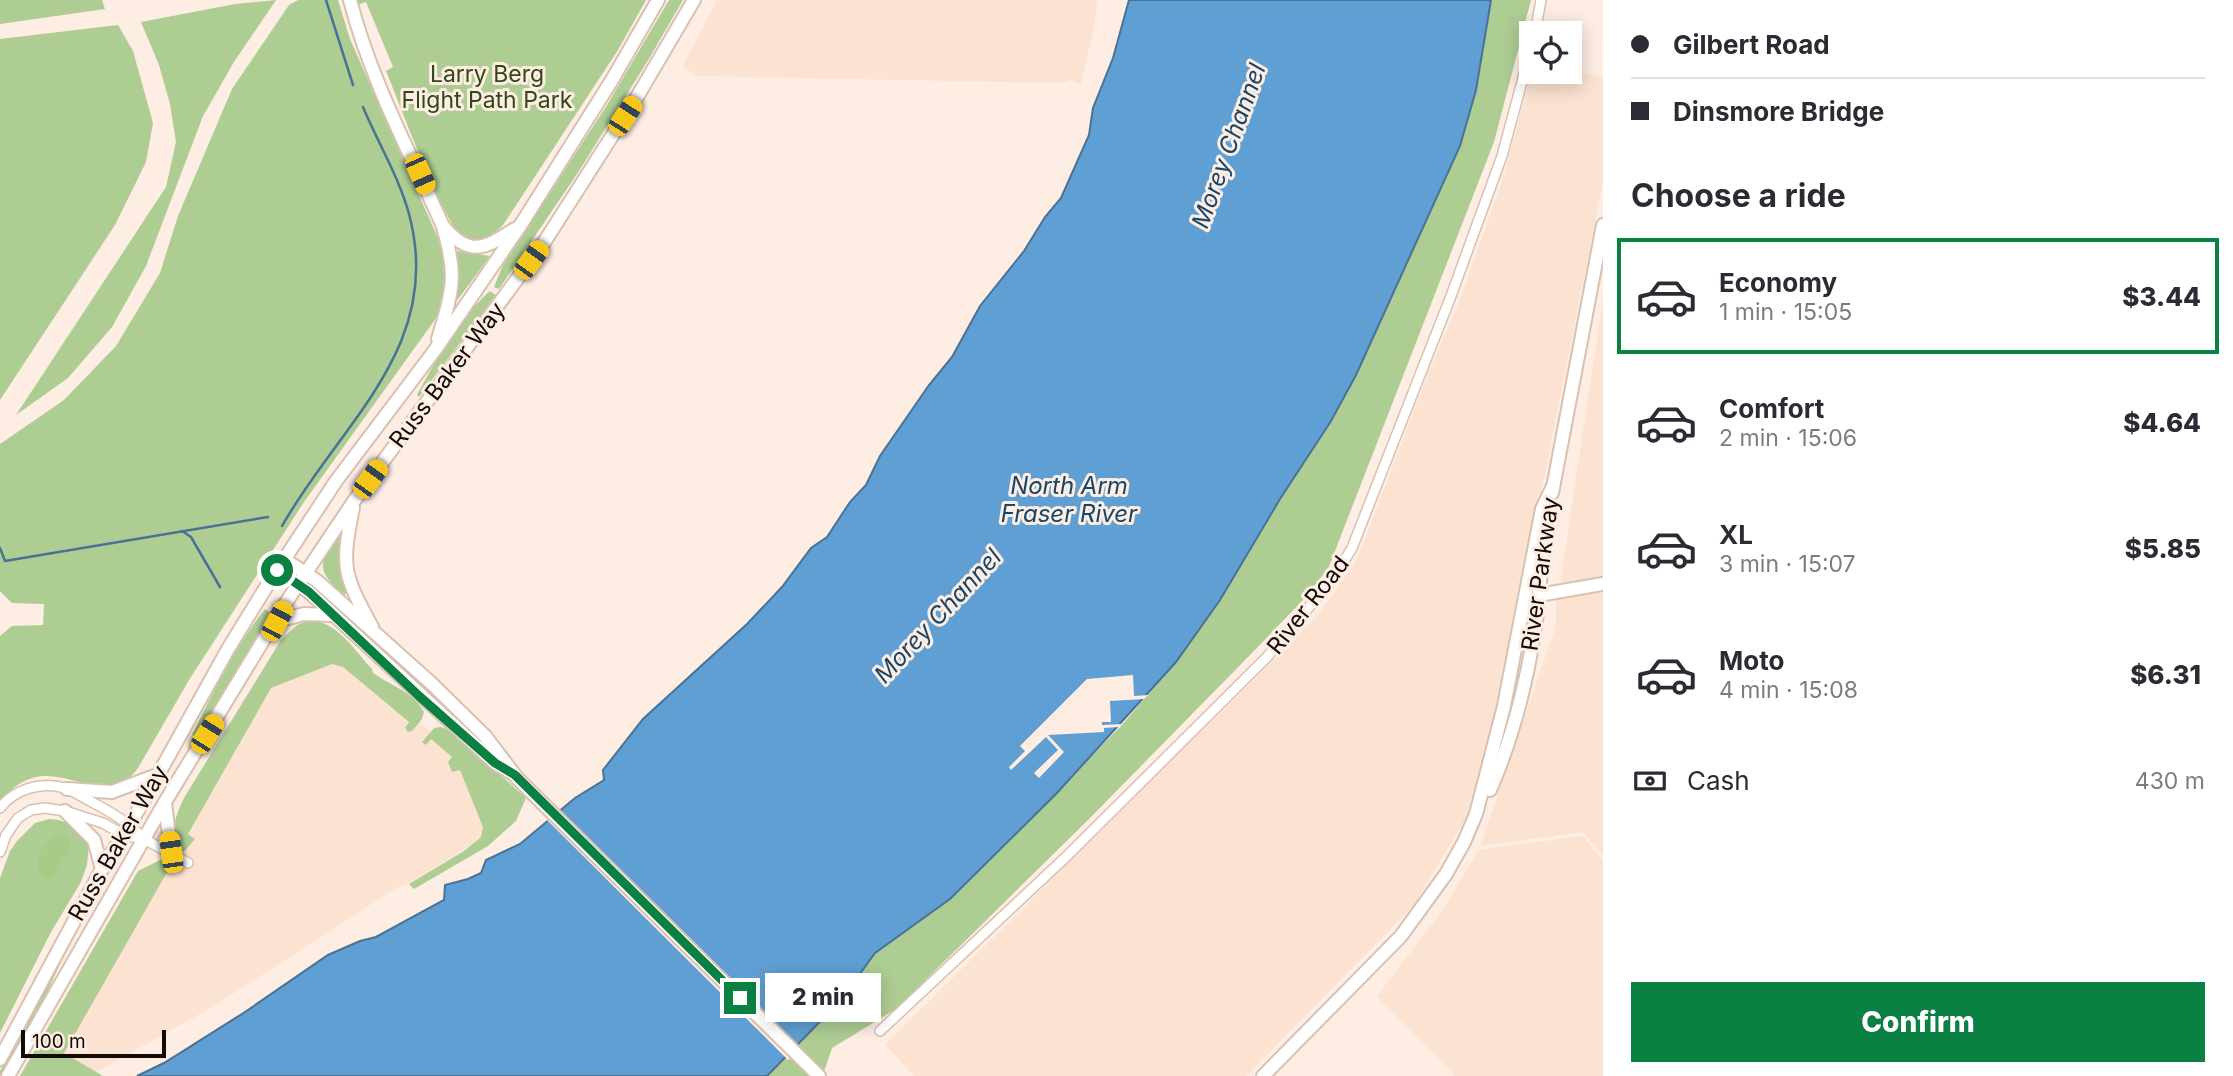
<!DOCTYPE html>
<meta charset="utf-8">
<style>
:root{--surface:#fff;--page:#f7f7f7;--text:#2b2b33;--muted:#7c7c81;--line:#e1e1e2;--accent:#0b8043}
body{margin:0;font-family:Inter,sans-serif;background:var(--page);color:var(--text);height:100vh;display:flex;flex-direction:column;font-size:26px;white-space:nowrap}
*{box-sizing:border-box;margin:0}
p{font-size:23px;color:var(--muted)}
.icon{flex:none;width:38px;height:38px;fill:none;stroke:currentColor;stroke-width:2;stroke-linecap:round;stroke-linejoin:round}
.map{position:relative;flex:1;overflow:hidden}
.panel{display:flex;flex-direction:column;background:var(--surface);width:630px}
.panel>*{flex:none}
.hud{display:grid;align-content:center;height:154px;padding:0 28px;background:var(--surface)}
.tools{position:absolute;left:1519px;top:21px;display:grid;gap:14px}
.tools a{display:grid;place-items:center;width:63px;height:63px;border-radius:0px;background:var(--surface);box-shadow:0 4px 18px #0003;font-size:35px}
.scale{position:absolute;left:21px;bottom:18px;width:145px;box-sizing:border-box;padding-left:7px;border:4px solid #120a06;border-top:0;font-size:19px;line-height:24px;white-space:nowrap;color:#120a06;-webkit-text-stroke:5px #fdede3;paint-order:stroke}
.end{position:absolute;width:32px;height:32px;margin:-16px;border:9px solid #0b8043;background:#fff;box-shadow:0 0 0 4px #fff}
.from{border-radius:50%}
.bubble{position:absolute;height:49px;border-radius:0px;background:var(--surface);box-shadow:0 4px 18px #0003;font-size:23px;font-weight:800;line-height:49px;text-align:center}
.car{position:absolute;width:21px;height:42px;margin:-21px -10px;border-radius:9px;box-shadow:0 0 5px 2px #0007;background:linear-gradient(#f5c518 24%,#345 0 40%,#f5c518 0 76%,#345 0 86%,#f5c518 0)}
.hud b{display:flex;align-items:center;gap:24px;height:66px;font-size:26px}
.hud b+b{border-top:2px solid var(--line)}
.hud i{width:18px;height:18px;background:var(--text)}
ul{padding:0;list-style:none}
li{display:flex;align-items:center;gap:21px;height:116px;margin:0 14px 10px;padding:0 14px;border:4px solid transparent;border-radius:0px}
li div{flex:1}
li b{display:block;font-size:26px}
li em{font-style:normal;font-weight:800}
li.selected{border-color:var(--accent)}
li>.icon{width:63px;height:63px;stroke-width:1.5}
h2{padding:0 28px;font-size:32px;line-height:84px}
.pay{display:flex;align-items:center;gap:18px;height:77px;padding:0 28px;font-size:26px}
.pay p{margin-inline-start:auto}
.action{display:flex;gap:14px;margin-top:auto;padding:14px 28px}
.action a{flex:1;height:80px;border-radius:0px;background:var(--accent);color:#fff;font-size:28px;font-weight:800;line-height:80px;text-align:center}
main{display:flex;flex:1;min-height:0}
.map>svg:first-child{display:block}
.built{fill:#fce3d1}
.green{fill:#adcd93}
.forest{fill:#a7cc88}
.water{fill:#609fd3;stroke:#497296;stroke-width:2}
.pier{fill:#fdede3}
.lines{fill:none;stroke-linecap:round;stroke-linejoin:round}
.stream{stroke:#497296;stroke-width:2.5}
.street-casing{stroke:#d9c1b1;stroke-width:12}
.secondary-casing{stroke:#d9c1b1;stroke-width:16}
.street{stroke:#fff;stroke-width:9}
.secondary{stroke:#fff;stroke-width:12}
.route{stroke:#0b8043;stroke-width:9}
.labels{text-anchor:middle;stroke-width:6;stroke-linejoin:round;paint-order:stroke}
.park-label{font-size:23px;fill:#304818;stroke:#fdede3}
.street-label{font-size:23px;fill:#120a06;stroke:#fdede3}
.water-label{font-size:24px;font-style:italic;fill:#164669;stroke:#fdede3}
</style>
<main>
<div class="map">
<svg width="1603" height="1076" viewBox="0 0 1603 1076">
<rect width="100%" height="100%" fill="#fdede3"/>
<g class="built">
<path d="M717,0H1097L1094,27L1081,84L1071,80L1061,83L696,76L683,66Z"/>
<path d="M1570,69L1603,77V181L1500,700L1466,818L1414,905L1246,1076H914L885,1045L1315,619L1357,560L1428,374L1461,297L1502,181L1532,72H1570Z"/>
<path d="M1603,299V577L1560,584Z"/>
<path d="M1603,584V856L1583,832L1480,846L1556,626V588Z"/>
<path d="M338,654L458,754L488,831L465,849L406,885L398,887L214,1006L89,1076L59,1061L277,675Z"/>
<path d="M1583,836L1603,860V1076H1455L1377,996L1443,910L1478,850Z"/>
</g>
<g class="green">
<path d="M0,0H102L105,9L0,24Z"/>
<path d="M276,0L234,62L203,116L146,266L112,327L68,378L16,415L166,187L176,142L170,104L159,65L141,22L235,4Z"/>
<path d="M298,0H338L350,39L441,245C448,273 448,286 439,314L304,502L189,680L138,768C134,773 129,780 122,782C80,799 44,747 0,802V636L12,626L43,625L44,604L12,603L0,591V444L64,400L116,346L160,273L178,216L232,89L289,5Z"/>
<path d="M356,0H646L618,50L503,225C493,235 480,247 465,239C445,229 398,99 386,71L393,67L366,2L357,5Z"/>
<path d="M669,0H683L647,62L579,171L499,289L494,287L503,265L607,105Z"/>
<path d="M1491,0H1531L1494,142L1328,569L1302,601L1250,655L1089,819L896,1009L832,1048L825,1069L817,1076H766L841,1000L875,953L950,899L1121,726L1176,662L1220,600L1280,499L1331,421L1356,375L1476,90Z"/>
<path d="M118,25L133,51L153,123L146,162L115,225L0,400V39Z"/>
<path d="M457,251L490,256L456,302L458,286Z"/>
<path d="M490,291L496,295L419,397L417,395C438,357 457,320 490,291Z"/>
<path d="M343,533L340,568L347,592L345,595C315,572 317,559 343,533Z"/>
<path d="M265,609L272,614L197,736L192,735C213,692 235,646 265,609Z"/>
<path d="M310,620C340,623 354,651 373,670L372,672C388,685 412,690 424,712L422,719L412,731L408,732L405,728L409,722L343,667L332,664L271,688L188,834L195,839L184,852C164,843 177,812 184,798L281,640L297,625Z"/>
<path d="M441,727L453,732L526,798L516,821L488,846L414,889L409,884L464,851L481,837L483,827L460,770L452,772L448,762L452,757L431,739L426,745L422,742L434,728Z"/>
<path d="M49,819C68,819 77,830 89,844L87,865L81,882L51,932L0,1033V878L10,851L17,841L35,823Z"/>
<path d="M160,860L177,865V870L170,867L64,1053L103,1076H20L138,871Z"/>
<path d="M58,963L60,964L40,1008L2,1076H0V1071Z"/>
</g>
<path class="forest" d="M56,834C65,835 69,837 71,846L52,877L45,880C28,863 42,847 56,834Z"/>
<path class="water" d="M1129,0H1491L1476,90L1460,146L1356,375L1331,421L1280,499L1220,600L1176,662L1056,794L950,899L875,953L841,1000L767,1076H137L164,1063L245,1012L328,955L360,941L376,937L444,900L445,885L468,879L481,873L486,860L520,844L575,798L604,780L603,770L643,719L747,624L782,587L811,548L827,537L850,502L866,485L880,456L929,385L952,357L980,306L1024,251L1045,217L1061,198L1089,135L1093,108L1113,58Z"/>
<g class="pier">
<path d="M1133,675L1134,696L1148,695L1144,699L1110,701L1111,722H1102V725L1122,724L1119,727L1104,728V732L1048,735L1064,752L1039,778L1034,773L1058,750L1046,737L1011,770L1009,767L1025,751L1020,746L1087,679Z"/>
<path d="M557,808L800,1049L788,1060L545,818Z"/>
</g>
<g class="lines">
<g class="stream">
<path d="M326,0L353,85"/>
<path d="M282,526C340,423 445,347 409,214C399,177 378,143 363,107"/>
<path d="M182,531L191,537L220,587"/>
<path d="M0,548L5,561L268,517"/>
</g>
<g class="street-casing">
<g id="street">
<path d="M1535,33L1541,0"/>
<path d="M0,808C15,789 41,781 65,788C74,791 82,797 90,801C111,812 128,822 144,839"/>
<path d="M0,852L6,835L18,818L31,810L45,808L65,811L103,823L124,835L144,839L188,863"/>
<path d="M880,1031L1068,855L1267,657L1335,576L1352,548L1451,296L1502,156L1531,48"/>
</g>
</g>
<g class="secondary-casing">
<g id="secondary">
<path d="M350,0C370,78 409,151 442,224C458,275 453,289 438,339"/>
<path d="M444,227C470,258 485,248 515,229"/>
<path d="M1552,493L1603,225"/>
<path d="M353,508C341,567 343,574 372,627"/>
<path d="M284,559L317,581L431,683L485,736L517,778L819,1076"/>
<path d="M277,570L309,592L495,763L512,773"/>
<path d="M1539,595L1603,584"/>
<path d="M277,621L304,614L332,615"/>
<path d="M67,789L112,792L157,775"/>
<path d="M1490,790C1516,731 1533,658 1539,595C1540,575 1542,555 1545,535"/>
<path d="M165,803L171,852"/>
<path d="M65,811L94,840L102,869"/>
<path d="M0,1059L102,869L143,802L228,649L268,584L336,481L435,350L520,226L612,80L658,0"/>
<path d="M8,1076L165,802L289,598L354,501L545,241L637,97L694,0"/>
<path d="M1263,1076L1401,936L1446,874L1464,842L1476,814L1504,706L1542,509L1553,486"/>
</g>
</g>
<use href="#street" class="street"/>
<use href="#secondary" class="secondary"/>
</g>
<g class="lines">
<path class="route" d="M277,570L309,592L419,696L495,763L515,775L740,998"/>
</g>
<g class="labels">
<g class="park-label">
<text x="487" y="82">Larry Berg<tspan x="487" dy="26">Flight Path Park</tspan></text>
</g>
<g class="street-label">
<text transform="translate(447 375) rotate(-53)" y="8">Russ Baker Way</text>
<text transform="translate(1540 574) rotate(-82)" y="8">River Parkway</text>
<text transform="translate(1308 605) rotate(-52)" y="8">River Road</text>
<text transform="translate(118 843) rotate(-60)" y="8">Russ Baker Way</text>
</g>
<g class="water-label">
<text transform="translate(1229 146) rotate(-70)" y="8">Morey Channel</text>
<text x="1069" y="494">North Arm<tspan x="1069" dy="28">Fraser River</tspan></text>
<text transform="translate(938 616) rotate(-47)" y="8">Morey Channel</text>
</g>
</g>
</svg>
<div class="tools">
<a><svg class="icon" aria-label="locate" viewBox="0 0 24 24"><circle cx="12" cy="12" r="6"/><path d="M12 2v4M12 18v4M2 12h4M18 12h4"/></svg></a>
</div>
<div class="scale">100 m</div>
<i class="end from" style="left:277px;top:570px"></i>
<i class="end" style="left:740px;top:998px"></i>
<div class="bubble" style="left:765px;top:973px;width:116px">2 min</div>
<i class="car" style="left:625px;top:116px;rotate:33deg"></i>
<i class="car" style="left:420px;top:174px;rotate:156deg"></i>
<i class="car" style="left:531px;top:260px;rotate:36deg"></i>
<i class="car" style="left:370px;top:479px;rotate:36deg"></i>
<i class="car" style="left:277px;top:621px;rotate:28deg"></i>
<i class="car" style="left:207px;top:734px;rotate:32deg"></i>
<i class="car" style="left:171px;top:852px;rotate:352deg"></i>
</div>
<section class="panel">
<div class="hud">
<b><i class="from"></i>Gilbert Road</b>
<b><i></i>Dinsmore Bridge</b>
</div>
<h2>Choose a ride</h2>
<ul>
<li class="selected"><svg class="icon" aria-label="car" viewBox="0 0 24 24"><path d="M5 17H2v-5l4-1 3-4h7l3 4 3 1v5h-3M9 17h6M6 11h13"/><circle cx="7" cy="17" r="2"/><circle cx="17" cy="17" r="2"/></svg><div><b>Economy</b><p>1 min · 15:05</p></div><em>$3.44</em></li>
<li><svg class="icon" aria-label="car" viewBox="0 0 24 24"><path d="M5 17H2v-5l4-1 3-4h7l3 4 3 1v5h-3M9 17h6M6 11h13"/><circle cx="7" cy="17" r="2"/><circle cx="17" cy="17" r="2"/></svg><div><b>Comfort</b><p>2 min · 15:06</p></div><em>$4.64</em></li>
<li><svg class="icon" aria-label="car" viewBox="0 0 24 24"><path d="M5 17H2v-5l4-1 3-4h7l3 4 3 1v5h-3M9 17h6M6 11h13"/><circle cx="7" cy="17" r="2"/><circle cx="17" cy="17" r="2"/></svg><div><b>XL</b><p>3 min · 15:07</p></div><em>$5.85</em></li>
<li><svg class="icon" aria-label="car" viewBox="0 0 24 24"><path d="M5 17H2v-5l4-1 3-4h7l3 4 3 1v5h-3M9 17h6M6 11h13"/><circle cx="7" cy="17" r="2"/><circle cx="17" cy="17" r="2"/></svg><div><b>Moto</b><p>4 min · 15:08</p></div><em>$6.31</em></li>
</ul>
<div class="pay"><svg class="icon" aria-label="cash" viewBox="0 0 24 24"><path d="M3 7h18v10H3z"/><circle cx="12" cy="12" r="2"/></svg>Cash<p>430 m</p></div>
<div class="action"><a>Confirm</a></div>
</section>
</main>
